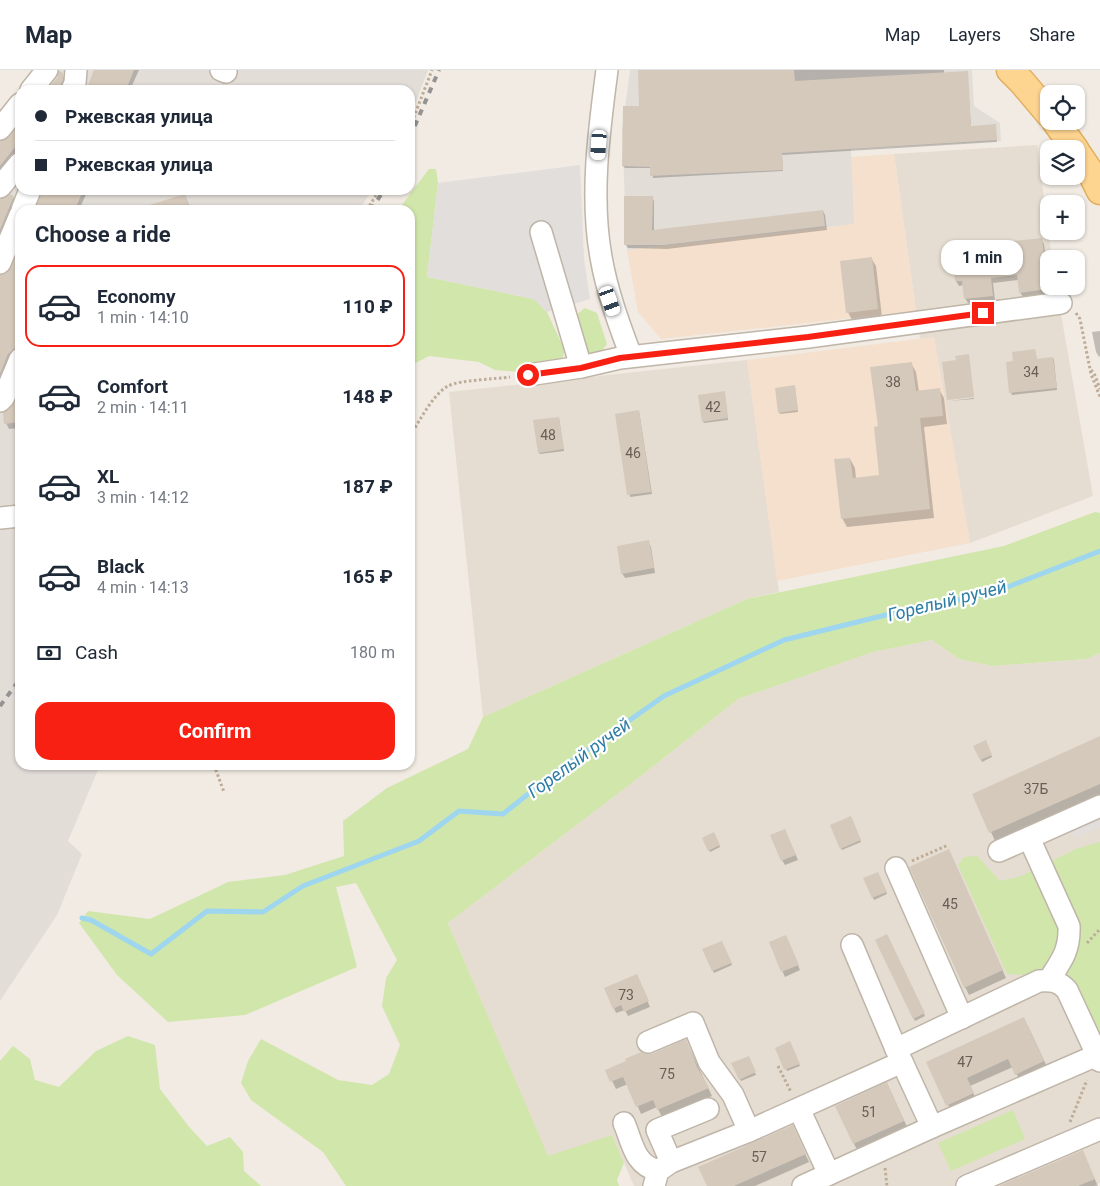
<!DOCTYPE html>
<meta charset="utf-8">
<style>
:root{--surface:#fff;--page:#f2f2f3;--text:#1f2937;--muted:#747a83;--line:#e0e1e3;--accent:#f72013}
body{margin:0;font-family:Roboto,sans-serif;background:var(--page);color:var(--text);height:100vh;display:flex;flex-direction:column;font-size:19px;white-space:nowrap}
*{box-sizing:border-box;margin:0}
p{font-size:16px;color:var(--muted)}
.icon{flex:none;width:28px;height:28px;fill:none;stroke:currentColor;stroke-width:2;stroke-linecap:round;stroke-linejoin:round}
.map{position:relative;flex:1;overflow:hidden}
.sheet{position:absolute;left:15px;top:135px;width:400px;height:565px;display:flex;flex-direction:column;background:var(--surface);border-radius:15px;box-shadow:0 1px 4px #0004}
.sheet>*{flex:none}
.hud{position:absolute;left:15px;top:15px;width:400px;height:110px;border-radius:15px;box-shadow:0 1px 4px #0004;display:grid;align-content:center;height:110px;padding:0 20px;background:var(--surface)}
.fabs{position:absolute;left:1040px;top:15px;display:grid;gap:10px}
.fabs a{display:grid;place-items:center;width:45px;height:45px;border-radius:10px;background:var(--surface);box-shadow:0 1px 4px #0004;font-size:25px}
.end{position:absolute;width:22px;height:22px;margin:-11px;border:6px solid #f72013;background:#fff;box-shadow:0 0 0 2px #fff}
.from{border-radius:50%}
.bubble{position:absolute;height:35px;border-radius:15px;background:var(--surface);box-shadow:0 1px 4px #0004;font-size:16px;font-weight:700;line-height:35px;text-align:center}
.car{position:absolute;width:15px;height:30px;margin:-15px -8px;border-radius:6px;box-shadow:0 0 4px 1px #0007;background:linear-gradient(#fff 24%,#345 0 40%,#fff 0 76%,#345 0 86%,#fff 0)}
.hud b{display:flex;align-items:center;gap:18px;height:48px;font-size:19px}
.hud b+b{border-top:1px solid var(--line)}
.hud i{width:12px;height:12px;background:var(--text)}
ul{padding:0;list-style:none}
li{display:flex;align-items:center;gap:15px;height:82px;margin:0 10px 8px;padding:0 10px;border:2px solid transparent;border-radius:15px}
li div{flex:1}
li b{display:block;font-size:19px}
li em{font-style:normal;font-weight:700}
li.on{border-color:var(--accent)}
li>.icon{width:45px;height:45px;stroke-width:1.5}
h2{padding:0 20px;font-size:22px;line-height:60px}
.pay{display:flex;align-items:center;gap:12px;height:55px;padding:0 20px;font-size:19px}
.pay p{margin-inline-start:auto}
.cta{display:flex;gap:10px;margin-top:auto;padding:10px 20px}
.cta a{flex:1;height:58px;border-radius:15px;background:var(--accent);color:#fff;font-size:20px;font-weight:700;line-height:58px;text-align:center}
header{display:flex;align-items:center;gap:30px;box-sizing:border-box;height:70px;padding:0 25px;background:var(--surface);border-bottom:1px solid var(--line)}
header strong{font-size:24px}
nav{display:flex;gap:28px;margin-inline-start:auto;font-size:18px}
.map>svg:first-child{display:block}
.residential{fill:#e5ddd1}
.commercial{fill:#f4e0cd}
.industrial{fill:#e3ddd8}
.green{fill:#d1e6ab}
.parking{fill:#e1dedb}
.shadow{fill:#0003}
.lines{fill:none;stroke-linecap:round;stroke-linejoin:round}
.stream{stroke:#9ed5ef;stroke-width:5}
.building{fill:#d5c9bb}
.minor-casing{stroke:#bfb5a8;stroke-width:24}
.major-casing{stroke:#e1af60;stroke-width:29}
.path{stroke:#beac97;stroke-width:3;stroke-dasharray:2.5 2.5;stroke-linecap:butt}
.minor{stroke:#fff;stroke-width:21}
.major{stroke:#fdd490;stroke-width:26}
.rail{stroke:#939393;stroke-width:4;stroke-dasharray:6 6;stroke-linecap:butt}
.route{stroke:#f72013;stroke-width:6}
.labels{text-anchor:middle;stroke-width:4.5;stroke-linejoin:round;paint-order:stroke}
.number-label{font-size:14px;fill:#685e55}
.water-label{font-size:18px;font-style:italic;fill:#2e7da4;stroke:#fff}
</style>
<header>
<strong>Map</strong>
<nav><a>Map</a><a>Layers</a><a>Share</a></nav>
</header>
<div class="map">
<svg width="1100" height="1116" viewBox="0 0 1100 1116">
<rect width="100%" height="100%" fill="#f1ebe3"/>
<g class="residential">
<path d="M1037,75L1052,189H1049V216H1056L1093,426L970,473L934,268L920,269L894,84Z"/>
<path d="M747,290L779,522L747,529L483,647L449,322Z"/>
<path d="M932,570L959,589L993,596L1086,589L1100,583V1113L1093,1116H634L612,1065L548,1087L448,853L650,699L738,629L873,582Z"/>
</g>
<g class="commercial">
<path d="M894,84L916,241L661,269L638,242L627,180L854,154L851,87Z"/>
<path d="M934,267L970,473L777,511L747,290Z"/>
</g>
<g class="industrial">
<path d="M55,0H428L410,47V20H39Z"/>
<path d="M630,0H972L974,36L1000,53L1001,71L851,79L854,154L627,180L622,61Z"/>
<path d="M20,45V120H372L359,140H20V695H100L68,771L82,784L57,845L0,931V70Z"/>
</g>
<g class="green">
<path d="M429,99H436L438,113L427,207L534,229L547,242L565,281L561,292L521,302L495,300L479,292L429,286L410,296V140H398Z"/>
<path d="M585,238L597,243L607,274L600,283L589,287L584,283L576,245Z"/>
<path d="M1095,442L1100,443V583L1086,589L993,596L959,589L932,570L873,582L738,629L650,699L448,853L548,1086L612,1065L624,1093L617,1110L619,1116H346L323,1082L251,1030L241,1013L248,991L261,969L338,1010L372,1015L389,1004L400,975L382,936L386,908L397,890L356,813L336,817L357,897L245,945L168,952L117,905L79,853L88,841L150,849L228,812L285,805L344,786L343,751L387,718L468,679L483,647L747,529L1004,476Z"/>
<path d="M1100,772V972L1074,918L1075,911L1062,900L1046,896L1028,905L1007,904L958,795L964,787L977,786L1000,811L1019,807L1076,779Z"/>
<path d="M128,966L155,975L160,1019L190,1058L207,1076L230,1067L243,1082L244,1101L261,1116H0V991L13,976L30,989L35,1010L59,1017L96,981Z"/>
<path d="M1013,1040L1025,1069L951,1101L938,1073Z"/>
</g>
<g class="parking">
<path d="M580,95L584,189L590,229L547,242L534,229L427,207L438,113Z"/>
<path d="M1100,746V757L1075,768L1070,759Z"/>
</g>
<g class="shadow">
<path d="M95,0H139L130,20H87Z"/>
<path d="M639,0H944V4L967,2L971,57L995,55L997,72L782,85L783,101L653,108L651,98H625L623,96L624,38H640Z"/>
<path d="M62,4L65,9L63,20H49Z"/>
<path d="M20,56V79L0,104V72H5Z"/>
<path d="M45,120H88L79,140H37Z"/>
<path d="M185,125L191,140H137Z"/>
<path d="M13,127L16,132L0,171V137Z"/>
<path d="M652,127L654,131V161L823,141L825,145L827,160L667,179L628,178L625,174Z"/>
<path d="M1041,169L1044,174L1050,224L1023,227L1020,222L1019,210L993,213L995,230L968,233L965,228L964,215L959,216L956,211L954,197H961L986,175L989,180L991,193L1016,190Z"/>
<path d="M20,181V279L0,315V206L9,204Z"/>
<path d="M871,188L876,196L882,247L852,250L848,242Z"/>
<path d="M1100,261V286L1099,287L1096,282L1092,262Z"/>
<path d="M1035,280L1037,290L1053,288L1054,290L1057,320L1012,325L1011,323Z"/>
<path d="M911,293L916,302L919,322L939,319L944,328L947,354L924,357L934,448L847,457L842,448L850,389L855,398L856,409L881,406L879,358Z"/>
<path d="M795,318L798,342L780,344L779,342Z"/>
<path d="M725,325L728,350L704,353L703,351Z"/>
<path d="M974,328V329L949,331Z"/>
<path d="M20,334V358L9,359L6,353Z"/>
<path d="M639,341L652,424L630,427L617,345Z"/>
<path d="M559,348L564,381L540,384L539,383Z"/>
<path d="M648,472L651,477L655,503L625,508L622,503Z"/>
<path d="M1100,668V726L996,773L974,725Z"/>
<path d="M985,672L992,687L982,692L975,677Z"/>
<path d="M852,750L861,772L842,780L841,778Z"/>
<path d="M714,763L720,777L710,782L703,768Z"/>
<path d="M787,765L798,790L785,795L782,790Z"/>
<path d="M952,788L1006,908L969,925L965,917Z"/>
<path d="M877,803L887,824L874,830L865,809Z"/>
<path d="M887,865L925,946L915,951L876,870Z"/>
<path d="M788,871L800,900L785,907L770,873Z"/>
<path d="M722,873L732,895L714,903L713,901Z"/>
<path d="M639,911L650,937L628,946L625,940L616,943L614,938Z"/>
<path d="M1028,956L1048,999L1020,1011L1013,997L970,1016L977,1031L952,1043L928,993Z"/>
<path d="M686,971L712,1026L662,1047L657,1037L641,1044L628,1014L616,1019L607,1000L653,985Z"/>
<path d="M791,975L800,996L787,1001L776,978Z"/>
<path d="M748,987L756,1005L741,1011L733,994Z"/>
<path d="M891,1022L908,1059L858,1081L854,1074Z"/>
<path d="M796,1064L809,1092L755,1116H708Z"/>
<path d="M1082,1082L1098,1116H1002Z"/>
</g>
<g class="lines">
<path class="stream" d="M82,848L91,850L151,884L207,841L263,842L303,816L419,771L459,741L503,744L556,702L664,626L784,570L894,543L992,523L1100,481"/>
</g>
<g class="building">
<path d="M94,0H134L126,20H86Z"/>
<path d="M638,0H794L795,11L968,1L971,56L996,54L997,70L782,83L783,100L650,106V97L622,96L623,36H639Z"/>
<path d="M59,1L63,3V10L58,20H47L57,8Z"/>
<path d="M20,54V71L0,96V71L9,67Z"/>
<path d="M43,120H83L75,140H35Z"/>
<path d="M10,124L14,126L0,160V129L5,128Z"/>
<path d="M185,124L190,140H144L143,137Z"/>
<path d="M624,126H653L652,160L823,140L825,156L664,175H624Z"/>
<path d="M1042,168L1048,219L1019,223L1017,205L991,208L993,226L964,229L962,211H955L953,196L960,195L958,177L987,174L989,192L1015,189L1013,171Z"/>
<path d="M20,178V268L16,278L8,284L0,304V205L7,203L11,198Z"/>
<path d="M872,187L878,239L846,243L840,191Z"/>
<path d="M1035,279L1037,289L1053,287L1057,318L1009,323L1006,292L1013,291L1012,282Z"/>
<path d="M969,284L974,327L947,330L942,292L956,290L955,286Z"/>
<path d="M912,292L916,321L940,318L943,346L920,348L930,439L841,449L834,389L850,388L853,408L879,405L874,357L878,356L870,297Z"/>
<path d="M795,315L798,340L778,343L775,318Z"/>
<path d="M725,321L728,348L702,352L698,325Z"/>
<path d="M15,333H20V352L4,354L3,343Z"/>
<path d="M639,340L651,422L627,425L615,344Z"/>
<path d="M559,347L564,379L538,383L533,350Z"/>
<path d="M649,470L654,498L621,504L617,476Z"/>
<path d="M1100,666V714L989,763L972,724Z"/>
<path d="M986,670L992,685L980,690L973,676Z"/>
<path d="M851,746L861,770L840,779L830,755Z"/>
<path d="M785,759L796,785L781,791L770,765Z"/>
<path d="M714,762L720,775L708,781L702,768Z"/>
<path d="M949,779L1003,900L964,918L909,797Z"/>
<path d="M878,802L887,822L872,828L863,808Z"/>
<path d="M887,864L925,943L913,949L875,870Z"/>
<path d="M786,865L799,895L781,902L769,872Z"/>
<path d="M722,871L732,893L712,901L702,879Z"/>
<path d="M637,904L649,931L624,942L621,935L613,939L604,918Z"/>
<path d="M1024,947L1044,991L1015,1005L1008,989L967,1008L974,1023L946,1036L926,992Z"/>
<path d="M686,969L697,997L709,1018L657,1040L653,1030L636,1037L623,1007L610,1012L605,1000L626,991L625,989L641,982L646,984H652Z"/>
<path d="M790,971L800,994L784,1000L775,978Z"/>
<path d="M749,986L756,1002L739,1010L731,993Z"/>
<path d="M887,1012L904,1051L853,1074L835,1036Z"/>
<path d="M793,1055L806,1084L734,1116H707L698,1097Z"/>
<path d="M1083,1080L1095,1109L1078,1116H999Z"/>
</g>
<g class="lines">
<g class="minor-casing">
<g id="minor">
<path d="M221,0L226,2"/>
<path d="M607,0C599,61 590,126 601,187C607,222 619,254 631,286"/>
<path d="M31,20L47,0"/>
<path d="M72,20L75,13L76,0"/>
<path d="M0,59L20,34"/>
<path d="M0,117L20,93"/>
<path d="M22,140L30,120"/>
<path d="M541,162L581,297"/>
<path d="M0,193L20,145"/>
<path d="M528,305L581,297L620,288L808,267L1061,233"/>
<path d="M0,331L4,327L20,289"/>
<path d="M0,448L20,446"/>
<path d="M1029,768L1069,856C1070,880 1062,890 1049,910"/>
<path d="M999,781L1100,736"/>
<path d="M896,798L962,948"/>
<path d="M852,875L896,979L932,1057"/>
<path d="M648,972L693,953L709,992L733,1025L749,1061"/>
<path d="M896,979L1039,911C1051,910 1059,911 1067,920L1100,991"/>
<path d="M799,1039L829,1104"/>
<path d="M624,1053C633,1074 634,1094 658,1101"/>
<path d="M671,1092L657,1060L708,1039"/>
<path d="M654,1116L658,1101L671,1092L749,1061L902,992"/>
<path d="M803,1116L932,1057L1097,985"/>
<path d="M967,1116L1100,1059"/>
</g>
</g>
<g class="major-casing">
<g id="major">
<path d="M1010,0L1022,12L1049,44"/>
<path d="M1055,51L1075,79"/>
<path d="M1076,81L1091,103L1100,121"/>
</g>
</g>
<g class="path">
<path d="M410,57L432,0"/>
<path d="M367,140L379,120"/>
<path d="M1076,243L1080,249L1091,304L1100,327"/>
<path d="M1091,300L1094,303L1100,319"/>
<path d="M410,366C419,352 433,324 448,316C459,310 496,309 510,307"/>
<path d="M214,695L224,722"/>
<path d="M912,791L948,775"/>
<path d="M1087,873L1100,859"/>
<path d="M778,996L791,1022"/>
<path d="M1070,1052L1087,1010"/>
<path d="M885,1098L887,1116"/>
</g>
<use href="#minor" class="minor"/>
<use href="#major" class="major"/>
<g class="rail">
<path d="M410,67L439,0"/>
<path d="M371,140L384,120"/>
<path d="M0,636L20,609"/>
</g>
</g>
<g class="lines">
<path class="route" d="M528,305L581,298L620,288L808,267L983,243"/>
</g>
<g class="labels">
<g class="number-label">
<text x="1031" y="307">34</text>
<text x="893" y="317">38</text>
<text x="713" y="342">42</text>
<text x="548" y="370">48</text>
<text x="633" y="388">46</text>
<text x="1036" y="724">37Б</text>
<text x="950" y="839">45</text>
<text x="626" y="930">73</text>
<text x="965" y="997">47</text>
<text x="667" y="1009">75</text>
<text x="869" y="1047">51</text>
<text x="759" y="1092">57</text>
</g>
<g class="water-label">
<text transform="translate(947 531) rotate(-14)" y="6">Горелый ручей</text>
<text transform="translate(579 688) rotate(-36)" y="6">Горелый ручей</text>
</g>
</g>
</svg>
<div class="fabs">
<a><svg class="icon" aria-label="locate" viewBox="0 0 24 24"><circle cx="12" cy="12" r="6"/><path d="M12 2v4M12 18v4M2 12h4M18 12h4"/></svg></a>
<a><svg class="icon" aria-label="layers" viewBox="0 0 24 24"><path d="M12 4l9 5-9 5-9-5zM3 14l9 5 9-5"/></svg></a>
<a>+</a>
<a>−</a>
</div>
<i class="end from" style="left:528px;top:305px"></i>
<i class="end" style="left:983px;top:243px"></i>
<div class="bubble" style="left:941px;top:170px;width:82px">1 min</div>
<i class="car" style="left:599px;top:75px;rotate:184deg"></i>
<i class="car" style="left:610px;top:231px;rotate:160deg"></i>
<div class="hud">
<b><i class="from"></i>Ржевская улица</b>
<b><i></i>Ржевская улица</b>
</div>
<section class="sheet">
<h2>Choose a ride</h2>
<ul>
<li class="on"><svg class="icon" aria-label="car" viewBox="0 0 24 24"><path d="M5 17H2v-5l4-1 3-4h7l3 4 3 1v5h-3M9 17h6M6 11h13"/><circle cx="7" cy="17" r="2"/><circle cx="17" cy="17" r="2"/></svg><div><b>Economy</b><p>1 min · 14:10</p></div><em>110 ₽</em></li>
<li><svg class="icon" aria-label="car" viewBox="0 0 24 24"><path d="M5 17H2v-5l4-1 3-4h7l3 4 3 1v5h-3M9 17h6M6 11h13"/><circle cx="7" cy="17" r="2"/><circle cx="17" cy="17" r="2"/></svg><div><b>Comfort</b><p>2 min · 14:11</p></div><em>148 ₽</em></li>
<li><svg class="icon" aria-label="car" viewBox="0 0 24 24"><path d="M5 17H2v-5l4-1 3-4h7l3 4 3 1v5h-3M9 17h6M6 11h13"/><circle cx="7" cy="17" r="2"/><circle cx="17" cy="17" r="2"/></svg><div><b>XL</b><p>3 min · 14:12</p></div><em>187 ₽</em></li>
<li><svg class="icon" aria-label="car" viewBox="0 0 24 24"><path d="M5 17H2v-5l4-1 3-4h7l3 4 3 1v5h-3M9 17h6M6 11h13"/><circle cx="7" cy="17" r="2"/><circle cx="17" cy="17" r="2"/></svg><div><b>Black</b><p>4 min · 14:13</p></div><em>165 ₽</em></li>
</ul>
<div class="pay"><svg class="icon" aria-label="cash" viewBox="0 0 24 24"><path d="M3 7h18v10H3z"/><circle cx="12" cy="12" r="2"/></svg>Cash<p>180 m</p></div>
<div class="cta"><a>Confirm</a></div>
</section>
</div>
